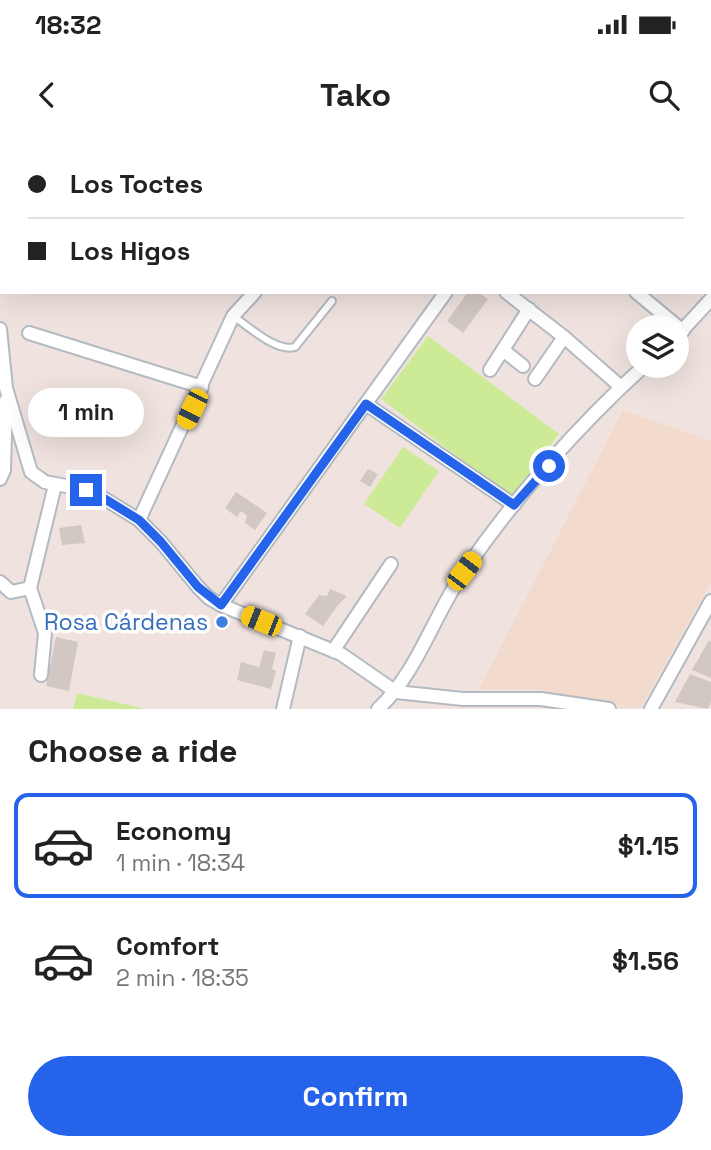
<!DOCTYPE html>
<meta charset="utf-8">
<style>
:root{--surface:#fff;--page:#f6f6f6;--text:#222;--muted:#767676;--line:#e0e0e0;--accent:#2563eb}
body{margin:0;font-family:"Space Grotesk",sans-serif;background:var(--page);color:var(--text);height:100vh;display:flex;flex-direction:column;font-size:26px;white-space:nowrap}
*{box-sizing:border-box;margin:0}
p{font-size:23px;color:var(--muted)}
.icon{flex:none;width:38px;height:38px;fill:none;stroke:currentColor;stroke-width:2;stroke-linecap:round;stroke-linejoin:round}
.map{position:relative;height:569px;overflow:hidden}
.drawer{display:flex;flex-direction:column;background:var(--surface);flex:1}
.drawer>*{flex:none}
.top-card{position:absolute;left:0px;top:0px;width:712px;height:154px;box-shadow:0 7px 28px #0002;display:grid;align-content:center;height:154px;padding:0 28px;background:var(--surface)}
.fabs{position:absolute;left:626px;top:175px;display:grid;gap:14px}
.fabs a{display:grid;place-items:center;width:63px;height:63px;border-radius:50%;background:var(--surface);box-shadow:0 7px 28px #0002;font-size:35px}
.end{position:absolute;width:32px;height:32px;margin:-16px;border:9px solid #2563eb;background:#fff;box-shadow:0 0 0 4px #fff}
.from{border-radius:50%}
.bubble{position:absolute;height:49px;border-radius:24px;background:var(--surface);box-shadow:0 7px 28px #0002;font-size:23px;font-weight:600;line-height:49px;text-align:center}
.car{position:absolute;width:21px;height:42px;margin:-21px -10px;border-radius:9px;box-shadow:0 0 5px 2px #0007;background:linear-gradient(#f5c518 24%,#345 0 40%,#f5c518 0 76%,#345 0 86%,#f5c518 0)}
.top-card b{display:flex;align-items:center;gap:24px;height:66px;font-size:26px}
.top-card b+b{border-top:2px solid var(--line)}
.top-card i{width:18px;height:18px;background:var(--text)}
ul{padding:0;list-style:none}
li{display:flex;align-items:center;gap:21px;height:105px;margin:0 14px 10px;padding:0 14px;border:4px solid transparent;border-radius:14px}
li div{flex:1}
li b{display:block;font-size:26px}
li em{font-style:normal;font-weight:600}
li.current{border-color:var(--accent)}
li>.icon{width:63px;height:63px;stroke-width:1.5}
h2{padding:0 28px;font-size:32px;line-height:84px}
.button{display:flex;gap:14px;margin-top:auto;padding:14px 28px}
.button a{flex:1;height:80px;border-radius:42px;background:var(--accent);color:#fff;font-size:28px;font-weight:600;line-height:80px;text-align:center}
.status{display:flex;justify-content:space-between;align-items:center;height:49px;padding:0 35px;background:var(--surface);direction:ltr}
.status svg{height:19px;fill:currentColor}
header{display:flex;justify-content:space-between;align-items:center;height:91px;padding:0 28px;background:var(--surface);font-size:32px;font-weight:600}
.map>svg:first-child{display:block}
.education{fill:#f2dbcd}
.green{fill:#cdeb97}
.building{fill:#d2c8c3}
.lines{fill:none;stroke-linecap:round;stroke-linejoin:round}
.lane-casing{stroke:#b3bac2;stroke-width:10}
.street-casing{stroke:#b3bac2;stroke-width:16}
.lane{stroke:#fff;stroke-width:6}
.street{stroke:#fff;stroke-width:12}
.route{stroke:#2563eb;stroke-width:9}
.shop-dot{fill:#3f7fe0;stroke:#fff;stroke-width:2.5}
.labels{text-anchor:middle;stroke-width:7;stroke-linejoin:round;paint-order:stroke}
.shop-label{font-size:23px;fill:#366cbe;stroke:#fff;text-anchor:end}
</style>
<div class="status"><b>18:32</b><svg viewBox="0 0 49 12"><path d="M0 12V9h3v3zM5 12V6h3v6zM10 12V3h3v9zM15 12V0h3v12zM26 1h20v11H26zM47 4h2v5h-2z"/></svg></div>
<header><svg class="icon" aria-label="back" viewBox="0 0 24 24"><path d="M15 5l-7 7 7 7"/></svg>Tako<svg class="icon" aria-label="search" viewBox="0 0 24 24"><circle cx="10" cy="10" r="6"/><path d="M15 15l6 6"/></svg></header>
<div class="map">
<svg width="711" height="569" viewBox="0 0 711 569">
<rect width="100%" height="100%" fill="#f0e3df"/>
<path class="education" d="M623,270L711,301V442L640,569L534,549H479Z"/>
<g class="green">
<path d="M428,196L559,294L511,357L381,259Z"/>
<path d="M403,307L439,331L400,388L364,364Z"/>
<path d="M77,553L146,569H73Z"/>
</g>
<g class="building">
<path d="M468,152H478L488,159L463,193L447,181Z"/>
<path d="M368,329L378,334L370,347L360,341Z"/>
<path d="M236,352L267,373L255,390L245,383L247,376L241,371L237,377L225,368Z"/>
<path d="M81,385L85,403L62,405L59,388Z"/>
<path d="M330,449L347,456L338,465L323,486L305,474L319,455L327,456Z"/>
<rect x="58" y="477" width="8" height="12"/>
<path d="M56,497L78,502L69,551L46,546Z"/>
<path d="M709,500L711,502V538L692,530Z"/>
<path d="M264,510L276,513L272,529L276,531L271,549L237,540L241,522L259,527Z"/>
<path d="M690,534L711,542V562L708,569L675,562Z"/>
</g>
<g class="lines">
<g class="lane-casing">
<path id="lane" d="M233,176C248,186 277,213 295,207L332,161"/>
</g>
<g class="street-casing">
<g id="street">
<path d="M181,0L182,2"/>
<path d="M622,0L624,2"/>
<path d="M300,2L304,0"/>
<path d="M577,2L578,0"/>
<path d="M696,2L698,0"/>
<path d="M710,79H711"/>
<path d="M0,131H2"/>
<path d="M506,152L564,197L621,247"/>
<path d="M636,152L683,191"/>
<path d="M0,189L6,248L31,332L45,342L92,351L139,380L161,402L198,447L209,458L221,465L341,514L396,552L463,559H541L609,569"/>
<path d="M29,193L202,247"/>
<path d="M678,195L711,159"/>
<path d="M503,210L523,226"/>
<path d="M490,230L529,169"/>
<path d="M535,239L564,197"/>
<path d="M366,264L514,365"/>
<path d="M0,339L4,330L6,260"/>
<path d="M139,380L233,176L255,152"/>
<path d="M0,442L11,452L30,448"/>
<path d="M221,465L446,152"/>
<path d="M333,511L391,424"/>
<path d="M41,535L45,493L30,448L55,345"/>
<path d="M283,569L300,496"/>
<path d="M378,569C418,532 434,474 465,430C515,357 579,285 644,226"/>
<path d="M651,569L711,461"/>
</g>
</g>
<use href="#lane" class="lane"/>
<use href="#street" class="street"/>
</g>
<g class="lines">
<path class="route" d="M86,350L97,354L139,380L161,402L198,447L221,465L366,264L514,365L549,326"/>
</g>
<circle class="shop-dot" cx="222" cy="482" r="7"/>
<g class="labels">
<g class="shop-label">
<text x="208" y="490">Rosa Cárdenas</text>
</g>
</g>
</svg>
<div class="fabs">
<a><svg class="icon" aria-label="layers" viewBox="0 0 24 24"><path d="M12 4l9 5-9 5-9-5zM3 14l9 5 9-5"/></svg></a>
</div>
<i class="end from" style="left:549px;top:326px"></i>
<i class="end" style="left:86px;top:350px"></i>
<div class="bubble" style="left:28px;top:248px;width:116px">1 min</div>
<i class="car" style="left:192px;top:269px;rotate:206deg"></i>
<i class="car" style="left:464px;top:431px;rotate:37deg"></i>
<i class="car" style="left:261px;top:481px;rotate:292deg"></i>
<div class="top-card">
<b><i class="from"></i>Los Toctes</b>
<b><i></i>Los Higos</b>
</div>
</div>
<section class="drawer">
<h2>Choose a ride</h2>
<ul>
<li class="current"><svg class="icon" aria-label="car" viewBox="0 0 24 24"><path d="M5 17H2v-5l4-1 3-4h7l3 4 3 1v5h-3M9 17h6M6 11h13"/><circle cx="7" cy="17" r="2"/><circle cx="17" cy="17" r="2"/></svg><div><b>Economy</b><p>1 min · 18:34</p></div><em>$1.15</em></li>
<li><svg class="icon" aria-label="car" viewBox="0 0 24 24"><path d="M5 17H2v-5l4-1 3-4h7l3 4 3 1v5h-3M9 17h6M6 11h13"/><circle cx="7" cy="17" r="2"/><circle cx="17" cy="17" r="2"/></svg><div><b>Comfort</b><p>2 min · 18:35</p></div><em>$1.56</em></li>
</ul>
<div class="button"><a>Confirm</a></div>
</section>
